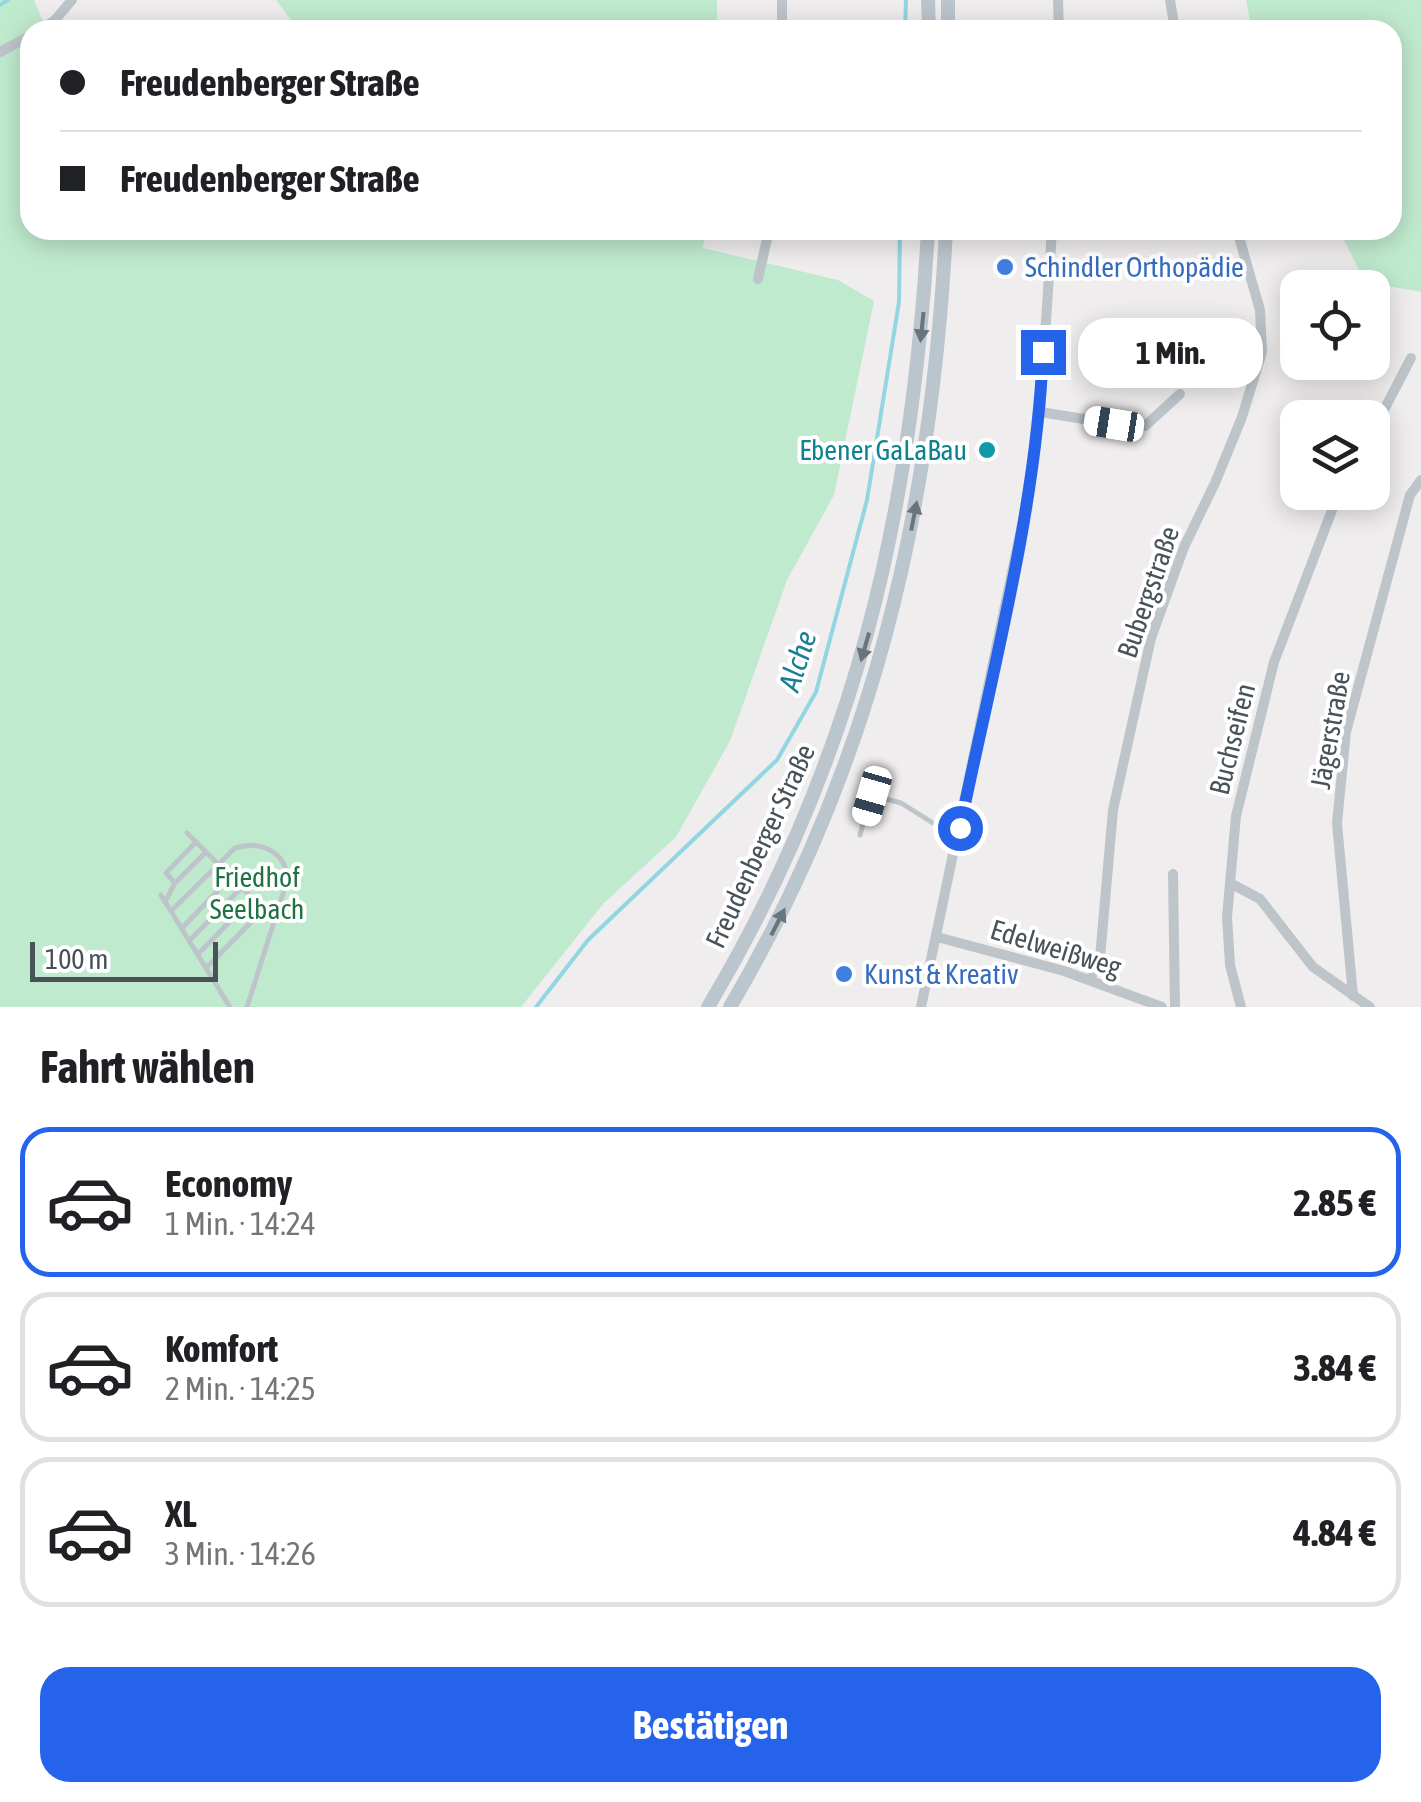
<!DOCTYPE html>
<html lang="de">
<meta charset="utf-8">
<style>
:root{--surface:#fff;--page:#f2f2f2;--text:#202124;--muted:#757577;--line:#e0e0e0;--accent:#2563eb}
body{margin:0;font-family:"Asap Condensed",sans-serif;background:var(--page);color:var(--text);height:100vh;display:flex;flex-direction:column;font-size:38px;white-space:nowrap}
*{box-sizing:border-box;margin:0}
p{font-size:32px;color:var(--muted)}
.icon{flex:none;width:55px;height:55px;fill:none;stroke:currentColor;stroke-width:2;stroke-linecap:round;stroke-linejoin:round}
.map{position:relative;height:1007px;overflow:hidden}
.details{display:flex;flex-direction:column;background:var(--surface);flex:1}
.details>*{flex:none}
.hud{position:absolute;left:20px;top:20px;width:1382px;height:220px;border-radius:30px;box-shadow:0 5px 25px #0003;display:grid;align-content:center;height:220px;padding:0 40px;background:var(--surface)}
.buttons{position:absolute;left:1280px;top:270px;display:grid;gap:20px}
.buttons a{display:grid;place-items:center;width:110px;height:110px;border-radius:20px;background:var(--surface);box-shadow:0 5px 25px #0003;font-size:50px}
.scale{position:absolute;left:30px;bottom:25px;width:188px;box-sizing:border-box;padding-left:10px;border:5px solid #485259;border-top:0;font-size:28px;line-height:35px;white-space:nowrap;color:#485259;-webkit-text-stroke:8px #fff;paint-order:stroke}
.end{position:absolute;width:45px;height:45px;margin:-22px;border:12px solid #2563eb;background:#fff;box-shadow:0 0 0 5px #fff}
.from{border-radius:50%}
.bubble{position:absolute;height:70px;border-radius:30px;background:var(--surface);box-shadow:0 5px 25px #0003;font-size:32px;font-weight:700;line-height:70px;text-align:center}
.car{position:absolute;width:30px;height:60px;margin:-30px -15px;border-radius:12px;box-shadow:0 0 8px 2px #0007;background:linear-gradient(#fff 24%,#345 0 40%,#fff 0 76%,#345 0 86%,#fff 0)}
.hud b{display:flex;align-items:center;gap:35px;height:95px;font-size:38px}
.hud b+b{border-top:2px solid var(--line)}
.hud i{width:25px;height:25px;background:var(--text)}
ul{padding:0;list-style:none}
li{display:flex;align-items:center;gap:30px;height:150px;margin:0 20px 15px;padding:0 20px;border:5px solid var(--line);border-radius:30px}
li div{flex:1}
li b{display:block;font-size:38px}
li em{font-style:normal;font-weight:700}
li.selected{border-color:var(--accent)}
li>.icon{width:90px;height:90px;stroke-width:1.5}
h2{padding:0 40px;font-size:45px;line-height:120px}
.action{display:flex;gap:20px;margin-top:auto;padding:20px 40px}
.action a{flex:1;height:115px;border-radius:30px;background:var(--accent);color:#fff;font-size:40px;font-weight:700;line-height:115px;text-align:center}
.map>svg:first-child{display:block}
.green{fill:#c0eace}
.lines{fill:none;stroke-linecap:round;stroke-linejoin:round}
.stream{stroke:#91d6e2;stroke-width:4}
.lane{stroke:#bdc5cb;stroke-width:5}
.street{stroke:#bdc5cb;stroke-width:10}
.secondary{stroke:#bbc5cd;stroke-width:14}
.oneway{fill:#6a747c}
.route{stroke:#2563eb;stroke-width:12}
.shop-dot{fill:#3f7fe0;stroke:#fff;stroke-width:4}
.culture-dot{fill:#0f9aa8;stroke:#fff;stroke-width:4}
.labels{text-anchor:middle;stroke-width:8;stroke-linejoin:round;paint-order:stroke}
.shop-label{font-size:28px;fill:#366cbe;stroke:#fff;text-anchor:start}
.culture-label{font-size:28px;fill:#0d838f;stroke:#fff;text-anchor:end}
.street-label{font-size:28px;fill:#485259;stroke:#fff}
.park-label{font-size:28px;fill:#207245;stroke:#fff}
.water-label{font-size:30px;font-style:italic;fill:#1a7f92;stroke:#fff}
</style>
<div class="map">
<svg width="1421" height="1007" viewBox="0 0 1421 1007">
<rect width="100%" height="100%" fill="#f0edee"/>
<g class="green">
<path d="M0,0H34L44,23L64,20L87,30H30V230H706L703,248L838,280L874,301L834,495L787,580L730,741L676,837L603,904L521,1007H0Z"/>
<path d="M276,0H717V30H287L294,24Z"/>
<path d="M1246,0H1421V292L1365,282L1339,230H1392V30H1252Z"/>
</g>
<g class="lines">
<g class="stream">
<path d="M0,5L8,0"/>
<path d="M905,30L906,0"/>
<path d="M536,1007L588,940L777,760L816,692L867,500L899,302L900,230"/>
</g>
<g class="lane">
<path d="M187,833L274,920"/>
<path d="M860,835L871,795L901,803L933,823L957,827"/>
<path d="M175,883L166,873L196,842"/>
<path d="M161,895L230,1007"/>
<path d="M165,902L175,883L206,852"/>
<path d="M171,911L235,848C260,840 288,852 287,881L247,1007"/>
<path d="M182,928L231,877"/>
<path d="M189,941L242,887"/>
<path d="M198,954L253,898"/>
<path d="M206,968L264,909"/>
</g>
<g class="street">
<path d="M1058,0L1059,30"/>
<path d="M1170,0L1175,30"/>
<path d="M41,30L55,20L72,0"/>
<path d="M782,30V0"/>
<path d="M0,52L30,36"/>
<path d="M758,279L769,230"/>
<path d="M1040,412L1128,426H1145L1180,394"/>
<path d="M1372,433L1411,358"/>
<path d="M1173,874L1175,1007"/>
<path d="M1232,884L1260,899L1313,967L1370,1007"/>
<path d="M937,937L1064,971L1162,1007"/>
<path d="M1090,980L1100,958L1113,810L1151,638L1184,547L1215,483L1242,417L1262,352L1260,310L1237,230"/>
<path d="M1353,996L1337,823L1346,732L1410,495L1421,480"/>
<path d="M921,1007L1024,515L1040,412L1052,230"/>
<path d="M1241,1007L1230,965L1227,917L1236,816L1274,662L1339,492"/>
</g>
<g class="secondary">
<path d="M928,0L929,30"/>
<path d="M948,0V30"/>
<path d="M708,1007C855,761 912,514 928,230"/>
<path d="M730,1007C873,765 932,508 946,230"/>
</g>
</g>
<defs><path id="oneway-solid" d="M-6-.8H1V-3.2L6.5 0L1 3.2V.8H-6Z" transform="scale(2.5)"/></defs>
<g class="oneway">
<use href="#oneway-solid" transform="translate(922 327) rotate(96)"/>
<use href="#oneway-solid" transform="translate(914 516) rotate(-79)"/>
<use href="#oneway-solid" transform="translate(865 647) rotate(106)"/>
<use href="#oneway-solid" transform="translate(778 922) rotate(-63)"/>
</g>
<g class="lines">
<path class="route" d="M960,828C992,671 1036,512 1043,352"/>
</g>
<g class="shop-dot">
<circle cx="1005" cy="267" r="10"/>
<circle cx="844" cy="974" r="10"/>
</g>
<circle class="culture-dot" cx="987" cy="450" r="10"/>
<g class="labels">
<g class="shop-label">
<text x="1025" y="277">Schindler Orthopädie</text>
<text x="864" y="984">Kunst &amp; Kreativ</text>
</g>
<g class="culture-label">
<text x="967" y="460">Ebener GaLaBau</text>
</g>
<g class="street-label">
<text transform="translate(1148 592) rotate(-71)" y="10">Bubergstraße</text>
<text transform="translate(1330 730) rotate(-80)" y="10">Jägerstraße</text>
<text transform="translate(1232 739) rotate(-76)" y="10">Buchseifen</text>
<text transform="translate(760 846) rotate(-65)" y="10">Freudenberger Straße</text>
<text transform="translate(1056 948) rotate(17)" y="10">Edelweißweg</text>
</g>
<g class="park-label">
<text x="257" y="887">Friedhof<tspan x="257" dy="32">Seelbach</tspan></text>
</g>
<g class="water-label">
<text transform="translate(798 661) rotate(-72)" y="10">Alche</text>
</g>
</g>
</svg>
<div class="buttons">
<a><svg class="icon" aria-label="locate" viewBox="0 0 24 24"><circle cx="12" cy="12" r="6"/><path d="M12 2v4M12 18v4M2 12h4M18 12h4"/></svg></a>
<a><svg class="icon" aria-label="layers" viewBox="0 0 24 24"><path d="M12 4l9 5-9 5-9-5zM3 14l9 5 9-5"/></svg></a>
</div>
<div class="scale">100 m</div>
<i class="end from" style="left:960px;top:828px"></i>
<i class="end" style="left:1043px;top:352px"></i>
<div class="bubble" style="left:1078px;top:318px;width:185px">1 Min.</div>
<i class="car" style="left:1114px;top:424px;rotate:279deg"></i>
<i class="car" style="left:872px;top:796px;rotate:196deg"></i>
<div class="hud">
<b><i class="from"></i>Freudenberger Straße</b>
<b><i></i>Freudenberger Straße</b>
</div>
</div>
<section class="details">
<h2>Fahrt wählen</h2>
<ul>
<li class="selected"><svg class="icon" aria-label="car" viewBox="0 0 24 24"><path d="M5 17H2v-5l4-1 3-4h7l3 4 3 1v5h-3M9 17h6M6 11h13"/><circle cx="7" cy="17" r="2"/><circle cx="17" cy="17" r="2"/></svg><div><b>Economy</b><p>1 Min. · 14:24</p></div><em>2.85 €</em></li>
<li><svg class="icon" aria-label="car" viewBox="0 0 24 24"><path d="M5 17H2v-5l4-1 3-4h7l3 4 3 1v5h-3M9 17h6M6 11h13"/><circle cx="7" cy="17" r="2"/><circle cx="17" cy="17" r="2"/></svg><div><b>Komfort</b><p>2 Min. · 14:25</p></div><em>3.84 €</em></li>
<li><svg class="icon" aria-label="car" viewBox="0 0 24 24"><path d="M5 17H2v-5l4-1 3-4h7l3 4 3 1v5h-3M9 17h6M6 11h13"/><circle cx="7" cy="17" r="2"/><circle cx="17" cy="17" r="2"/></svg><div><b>XL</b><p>3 Min. · 14:26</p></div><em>4.84 €</em></li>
</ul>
<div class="action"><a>Bestätigen</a></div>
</section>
